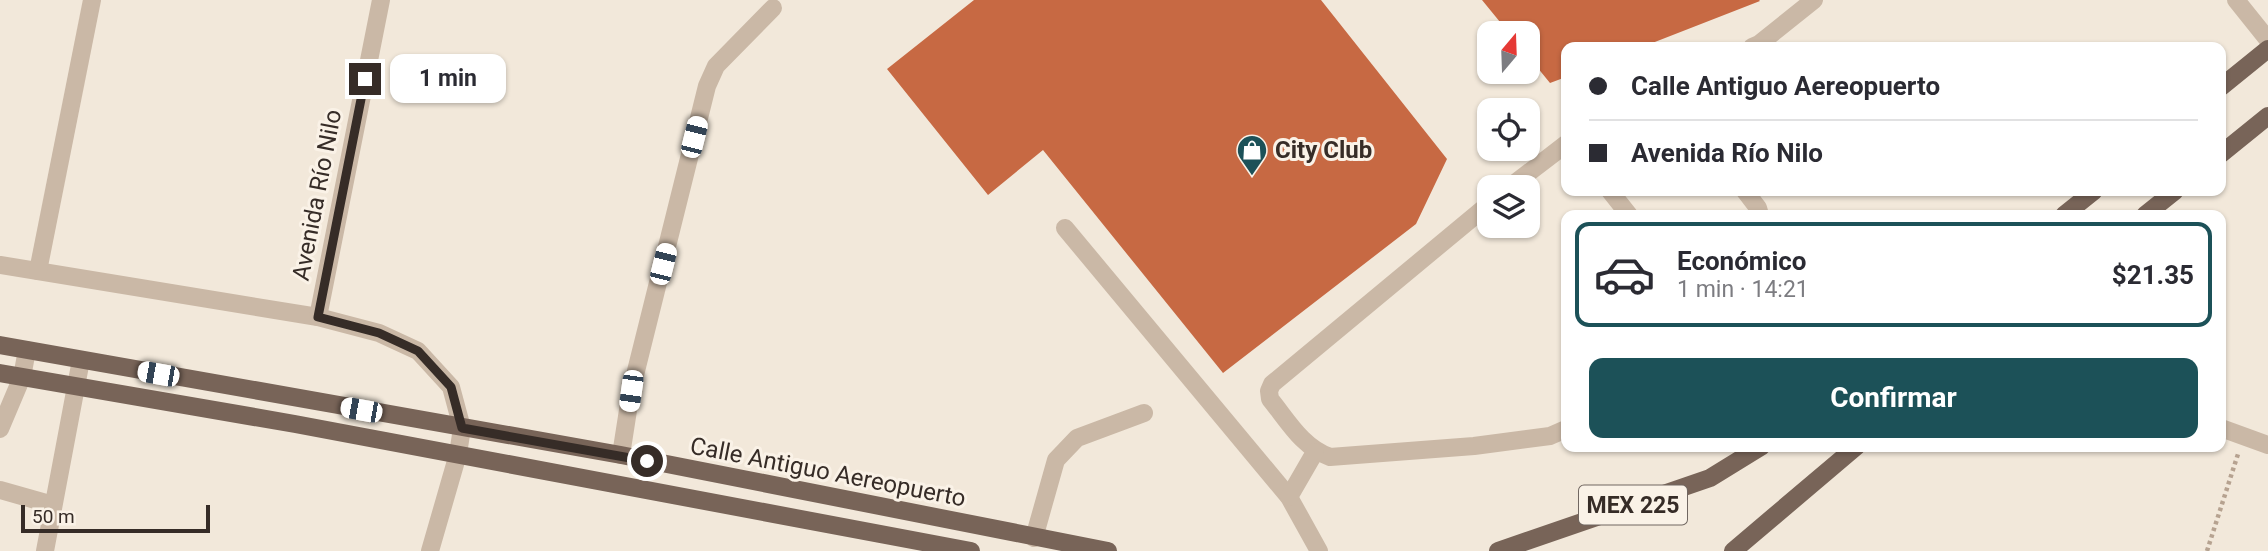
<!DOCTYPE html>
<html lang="es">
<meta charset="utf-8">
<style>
:root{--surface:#fff;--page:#f2f2f3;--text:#2b2b33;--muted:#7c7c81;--line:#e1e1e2;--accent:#1c5158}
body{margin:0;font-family:Roboto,sans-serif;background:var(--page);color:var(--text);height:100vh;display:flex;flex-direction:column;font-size:26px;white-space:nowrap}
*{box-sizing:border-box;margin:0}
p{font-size:23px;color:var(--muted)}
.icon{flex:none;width:38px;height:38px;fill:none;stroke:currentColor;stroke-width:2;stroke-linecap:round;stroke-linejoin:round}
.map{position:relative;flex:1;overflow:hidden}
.panel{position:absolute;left:1561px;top:210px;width:665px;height:242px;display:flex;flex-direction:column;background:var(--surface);border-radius:14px;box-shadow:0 2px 5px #0004}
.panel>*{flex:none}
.top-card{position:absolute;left:1561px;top:42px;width:665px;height:154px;border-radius:14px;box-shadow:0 2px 5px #0004;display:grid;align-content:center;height:154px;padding:0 28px;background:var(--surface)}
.needle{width:46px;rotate:19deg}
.controls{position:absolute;left:1477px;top:21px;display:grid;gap:14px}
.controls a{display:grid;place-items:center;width:63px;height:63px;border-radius:14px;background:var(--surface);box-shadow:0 2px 5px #0004;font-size:35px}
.scale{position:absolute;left:21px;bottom:18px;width:189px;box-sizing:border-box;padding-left:7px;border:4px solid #362c27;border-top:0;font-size:19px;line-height:24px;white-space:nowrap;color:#362c27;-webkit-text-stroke:5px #faf2e7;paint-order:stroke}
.end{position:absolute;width:32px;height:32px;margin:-16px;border:9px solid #362c27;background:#fff;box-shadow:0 0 0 4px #fff}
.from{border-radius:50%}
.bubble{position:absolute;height:49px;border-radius:14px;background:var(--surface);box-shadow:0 2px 5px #0004;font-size:23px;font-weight:700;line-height:49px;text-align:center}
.car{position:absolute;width:21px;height:42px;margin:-21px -10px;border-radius:9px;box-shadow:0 0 5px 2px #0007;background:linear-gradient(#fff 24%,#345 0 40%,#fff 0 76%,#345 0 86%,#fff 0)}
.top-card b{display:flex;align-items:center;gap:24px;height:66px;font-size:26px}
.top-card b+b{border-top:2px solid var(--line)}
.top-card i{width:18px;height:18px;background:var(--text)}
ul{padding:12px 0 0;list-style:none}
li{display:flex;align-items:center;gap:21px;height:105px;margin:0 14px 10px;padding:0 14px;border:4px solid transparent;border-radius:14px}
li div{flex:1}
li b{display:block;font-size:26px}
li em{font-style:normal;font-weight:700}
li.selected{border-color:var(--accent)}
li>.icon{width:63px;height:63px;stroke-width:1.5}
.primary-button{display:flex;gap:14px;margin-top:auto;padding:14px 28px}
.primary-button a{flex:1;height:80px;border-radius:14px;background:var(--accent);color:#fff;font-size:28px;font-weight:700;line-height:80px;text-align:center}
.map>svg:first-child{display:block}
.building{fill:#c76943}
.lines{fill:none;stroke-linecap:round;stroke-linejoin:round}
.path{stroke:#b6a290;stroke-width:4.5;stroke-dasharray:3.5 3.5;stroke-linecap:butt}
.minor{stroke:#cab8a6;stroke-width:18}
.major{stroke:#786458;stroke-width:18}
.route{stroke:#362c27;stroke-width:9}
.labels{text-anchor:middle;stroke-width:6;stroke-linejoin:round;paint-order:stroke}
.shield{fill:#faf2e7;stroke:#716761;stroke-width:2}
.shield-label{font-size:23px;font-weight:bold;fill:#362c27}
.poi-label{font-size:24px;font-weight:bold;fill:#362c27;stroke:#faf2e7;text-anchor:start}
.street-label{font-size:24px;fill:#362c27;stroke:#faf2e7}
</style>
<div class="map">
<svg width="2268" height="551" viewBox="0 0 2268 551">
<rect width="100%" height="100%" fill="#f2e8da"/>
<g class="building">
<path d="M974,0H1321L1447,159L1416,224L1223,373L1043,150L988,195L887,69Z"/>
<path d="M1482,0H1759L1760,1L1642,47H1566V77L1550,83L1528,56V33H1509Z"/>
</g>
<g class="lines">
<path class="path" d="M2207,551L2238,454"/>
<g class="minor">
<path d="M2236,0L2268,40"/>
<path d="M1752,47L1759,44L1814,0"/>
<path d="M1510,187L1566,144"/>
<path d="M1610,191L1629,215"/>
<path d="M1745,191L1758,208L1760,215"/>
<path d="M1489,204L1272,384L1269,391L1270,399C1288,421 1302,447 1330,457L1474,446L1550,436L1566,429"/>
<path d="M1065,228L1289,497L1319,551"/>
<path d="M0,265L318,317L379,333L418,351L451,387L462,428L458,454L430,551"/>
<path d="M38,271L92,0"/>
<path d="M318,317L381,0"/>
<path d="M2221,428L2268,445"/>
<path d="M0,429L22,377L27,350"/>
<path d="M621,455L631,391L707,86L716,66L773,8"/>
<path d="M0,490L53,505"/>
<path d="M1289,497L1315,452"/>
<path d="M1034,538L1056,460L1077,438L1144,413"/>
<path d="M45,551L81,360"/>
</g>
<g class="major">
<path d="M2221,87L2268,49"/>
<path d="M2221,154L2268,116"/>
<path d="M2064,215L2094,191"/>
<path d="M2145,215L2175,191"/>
<path d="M0,345L621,455L1108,551"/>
<path d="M0,373L295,424L971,551"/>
<path d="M1498,551L1710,478L1762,446"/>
<path d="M1733,551L1857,446"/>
</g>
</g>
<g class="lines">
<path class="route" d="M365,79L318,317L379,333L418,351L451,387L462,428L647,461"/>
</g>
<defs>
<g id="shop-pin" transform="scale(1.575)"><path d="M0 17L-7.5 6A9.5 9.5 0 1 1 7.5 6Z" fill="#1c5158" stroke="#faf2e7"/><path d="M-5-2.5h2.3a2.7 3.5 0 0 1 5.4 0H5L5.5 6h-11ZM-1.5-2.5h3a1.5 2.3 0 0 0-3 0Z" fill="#fff"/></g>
</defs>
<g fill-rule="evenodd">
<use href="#shop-pin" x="1252" y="150"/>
</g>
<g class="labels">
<rect class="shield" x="1579" y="485.5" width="108" height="39" rx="5"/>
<g class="shield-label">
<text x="1633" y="513">MEX 225</text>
</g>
<g class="poi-label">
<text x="1275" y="158">City Club</text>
</g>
<g class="street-label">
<text transform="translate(317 195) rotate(-79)" y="8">Avenida Río Nilo</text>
<text transform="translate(828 472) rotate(11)" y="8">Calle Antiguo Aereopuerto</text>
</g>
</g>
</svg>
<div class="controls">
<a><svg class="needle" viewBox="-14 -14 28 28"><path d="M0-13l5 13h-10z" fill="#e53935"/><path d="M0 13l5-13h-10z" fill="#7c7c81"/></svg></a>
<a><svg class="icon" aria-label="locate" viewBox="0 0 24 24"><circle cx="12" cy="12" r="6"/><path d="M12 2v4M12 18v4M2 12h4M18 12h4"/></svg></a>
<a><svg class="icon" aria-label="layers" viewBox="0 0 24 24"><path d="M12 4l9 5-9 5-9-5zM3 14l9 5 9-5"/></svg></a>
</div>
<div class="scale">50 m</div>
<i class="end from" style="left:647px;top:461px"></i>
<i class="end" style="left:365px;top:79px"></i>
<div class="bubble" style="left:390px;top:54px;width:116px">1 min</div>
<i class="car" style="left:694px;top:137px;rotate:14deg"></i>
<i class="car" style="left:663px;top:264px;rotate:14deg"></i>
<i class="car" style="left:158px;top:374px;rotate:280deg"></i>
<i class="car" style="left:631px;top:391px;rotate:188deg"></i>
<i class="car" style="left:361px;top:410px;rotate:280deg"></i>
<div class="top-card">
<b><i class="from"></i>Calle Antiguo Aereopuerto</b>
<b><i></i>Avenida Río Nilo</b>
</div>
<section class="panel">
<ul>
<li class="selected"><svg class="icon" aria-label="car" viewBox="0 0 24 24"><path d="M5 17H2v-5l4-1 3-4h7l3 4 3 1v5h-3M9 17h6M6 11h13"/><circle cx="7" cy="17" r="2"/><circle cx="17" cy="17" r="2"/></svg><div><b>Económico</b><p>1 min · 14:21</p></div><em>$21.35</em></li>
</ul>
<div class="primary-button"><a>Confirmar</a></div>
</section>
</div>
